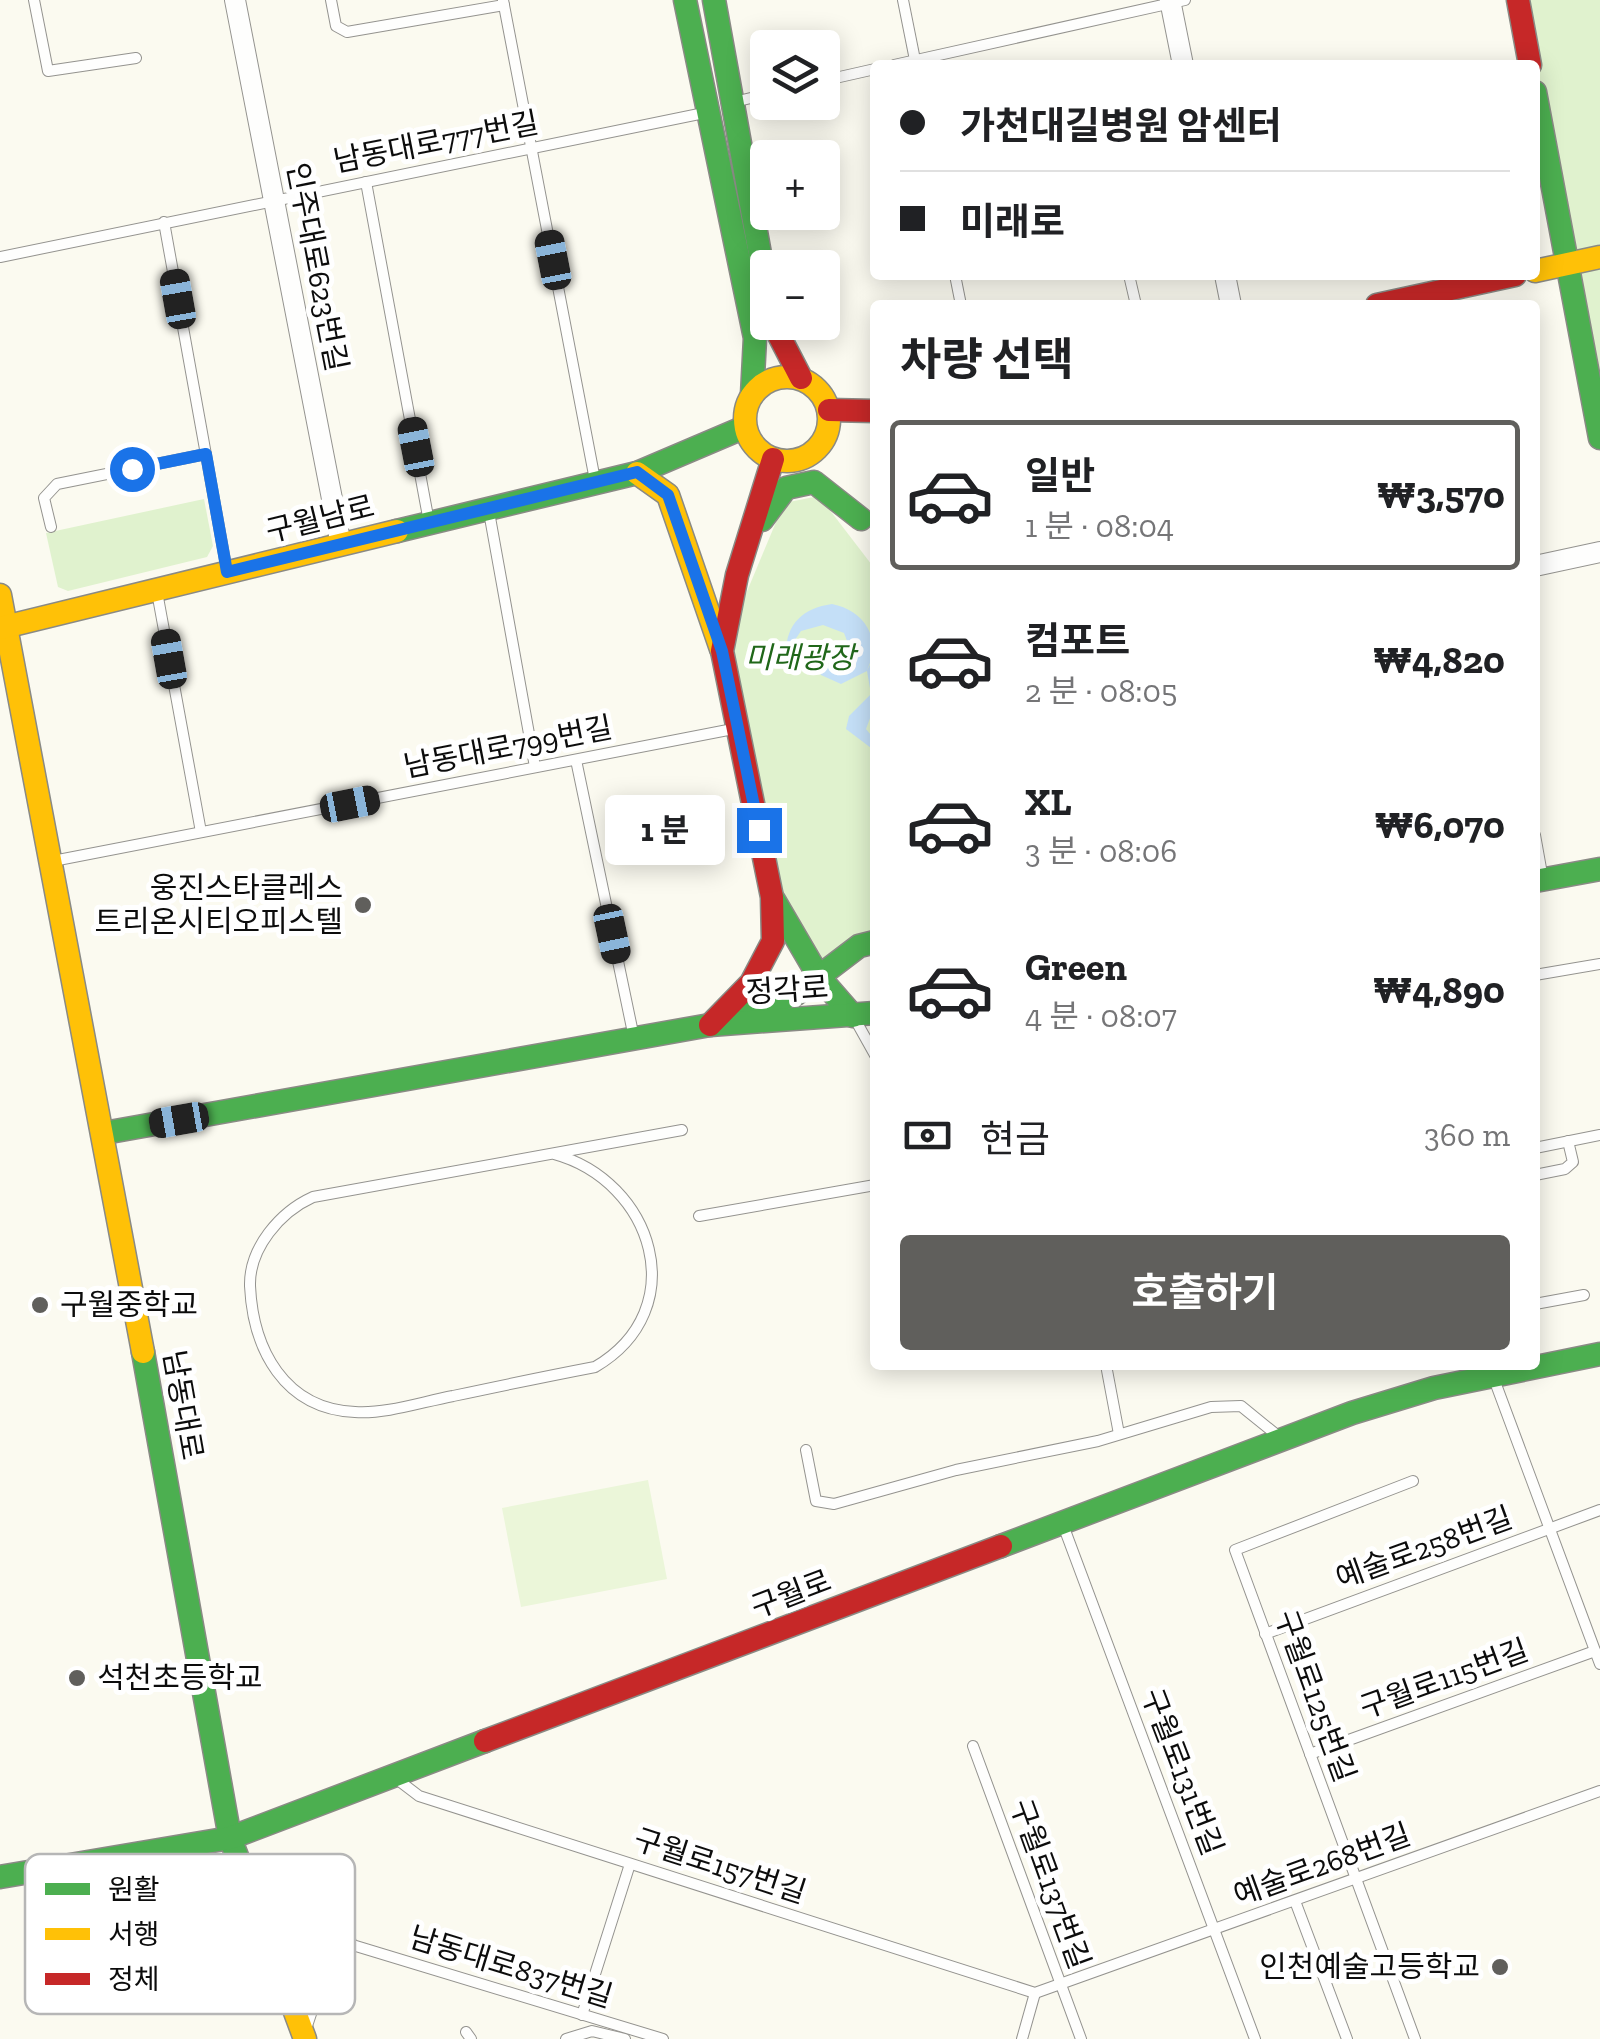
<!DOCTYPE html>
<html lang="ko">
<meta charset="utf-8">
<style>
:root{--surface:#fff;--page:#f2f2f2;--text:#202124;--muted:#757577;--line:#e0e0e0;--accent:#605f5c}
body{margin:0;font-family:"Zilla Slab","Noto Sans KR",serif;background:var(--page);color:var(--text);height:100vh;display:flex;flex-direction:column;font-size:38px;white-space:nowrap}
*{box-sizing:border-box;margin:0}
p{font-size:32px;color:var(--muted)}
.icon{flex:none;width:55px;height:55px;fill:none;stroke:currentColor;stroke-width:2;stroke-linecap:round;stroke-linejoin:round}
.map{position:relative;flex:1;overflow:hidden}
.drawer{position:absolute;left:870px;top:300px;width:670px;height:1070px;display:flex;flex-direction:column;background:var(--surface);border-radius:10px;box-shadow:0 5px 25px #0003}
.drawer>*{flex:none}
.top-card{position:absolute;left:870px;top:60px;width:670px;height:220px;border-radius:10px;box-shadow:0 5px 25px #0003;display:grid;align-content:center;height:220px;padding:0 30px;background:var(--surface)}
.controls{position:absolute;left:750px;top:30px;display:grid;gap:20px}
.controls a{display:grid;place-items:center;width:90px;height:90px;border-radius:10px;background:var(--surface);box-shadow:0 5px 25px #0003;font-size:50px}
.end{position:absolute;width:45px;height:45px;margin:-22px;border:12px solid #1a73e8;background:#fff;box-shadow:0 0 0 5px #fff}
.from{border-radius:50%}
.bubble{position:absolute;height:70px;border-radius:10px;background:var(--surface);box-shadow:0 5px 25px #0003;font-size:32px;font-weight:700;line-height:70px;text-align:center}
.car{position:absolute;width:30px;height:60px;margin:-30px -15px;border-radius:12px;box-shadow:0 0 8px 2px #0007;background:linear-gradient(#222 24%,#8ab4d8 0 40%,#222 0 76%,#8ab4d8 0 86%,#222 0)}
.top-card b{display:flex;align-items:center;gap:35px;height:95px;font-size:38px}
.top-card b+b{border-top:2px solid var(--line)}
.top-card i{width:25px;height:25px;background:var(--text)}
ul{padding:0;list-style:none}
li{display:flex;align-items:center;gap:30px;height:150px;margin:0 20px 15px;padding:0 10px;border:5px solid transparent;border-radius:10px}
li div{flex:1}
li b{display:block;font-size:38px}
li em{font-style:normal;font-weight:700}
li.current{border-color:var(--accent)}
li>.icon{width:90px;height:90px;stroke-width:1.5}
h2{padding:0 30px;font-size:45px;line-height:120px}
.pay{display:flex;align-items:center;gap:25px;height:110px;padding:0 30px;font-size:38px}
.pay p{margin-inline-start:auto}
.button{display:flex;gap:20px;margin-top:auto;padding:20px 30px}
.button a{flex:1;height:115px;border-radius:10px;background:var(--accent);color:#fff;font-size:40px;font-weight:700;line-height:115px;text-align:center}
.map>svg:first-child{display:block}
.green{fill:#e0f2ce}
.pitch{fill:#ebf6d9}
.water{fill:#c4dff7}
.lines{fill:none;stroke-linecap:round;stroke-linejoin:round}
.lane-casing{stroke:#94938f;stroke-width:12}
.street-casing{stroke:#94938f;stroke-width:22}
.fast-casing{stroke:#8a8a85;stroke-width:25}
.slow-casing{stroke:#8a8a85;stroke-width:25}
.jam-casing{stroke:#8a8a85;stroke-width:25}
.lane{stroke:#fefefd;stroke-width:10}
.street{stroke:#fefefd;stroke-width:20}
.fast{stroke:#4caf50;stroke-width:22}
.slow{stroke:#ffc107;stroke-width:22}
.jam{stroke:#c62828;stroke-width:22}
.route{stroke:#1a73e8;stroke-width:12}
.poi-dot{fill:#605f5c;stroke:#fff;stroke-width:4}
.labels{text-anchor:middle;stroke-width:10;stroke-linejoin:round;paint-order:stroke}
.street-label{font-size:30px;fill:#0c0c0c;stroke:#fff}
.park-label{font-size:30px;font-style:italic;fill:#206719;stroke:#fff}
.poi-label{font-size:30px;fill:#0c0c0c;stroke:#fff;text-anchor:end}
.key{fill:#fff;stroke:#b6b6b6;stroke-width:2.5}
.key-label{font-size:28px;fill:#0c0c0c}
</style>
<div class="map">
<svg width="1600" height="2039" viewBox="0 0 1600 2039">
<rect width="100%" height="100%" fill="#fbfaf0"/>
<g class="green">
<path d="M1518,0H1600V438Z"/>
<path d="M819,496L875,569V942L819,977L772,897L722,651L784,503Z"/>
<path d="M204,499L213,546L207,557L68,591L58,587L46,533Z"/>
</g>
<path class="pitch" d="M648,1480L667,1579L521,1607L502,1508Z"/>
<path class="water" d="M832,604C864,610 883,639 867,670L875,656V705L866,729L875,740V751L846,729L849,716L871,694L867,671L841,684L821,675L815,662L823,668L842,661L849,646L844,633L823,625L801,631L786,653C786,624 803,608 832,604Z"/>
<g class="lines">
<g class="lane-casing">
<g id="lane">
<path d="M34,0L48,71L136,58"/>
<path d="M331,0L336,26L347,32L504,5"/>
<path d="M503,0L595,480"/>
<path d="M903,0L915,60"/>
<path d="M894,65L1185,0"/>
<path d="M822,81L875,69"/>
<path d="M734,102L768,94"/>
<path d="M366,182L429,522"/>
<path d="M164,222L227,571"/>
<path d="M0,257L704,113"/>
<path d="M955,275L961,305"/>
<path d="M1129,275L1136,305"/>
<path d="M489,512L535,767"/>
<path d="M51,527L44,498L57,484L206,454"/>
<path d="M157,592L201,832"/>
<path d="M576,760L633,1033"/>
<path d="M1535,835L1542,874"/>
<path d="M53,861L733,729"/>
<path d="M1535,975L1600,964"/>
<path d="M856,1021L875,1055"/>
<path d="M1535,1148L1600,1135"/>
<path d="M554,1154C653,1181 694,1309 595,1367C548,1376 500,1386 453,1396C421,1402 387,1414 355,1412C284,1409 253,1349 250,1286C249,1248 280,1212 313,1197L682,1130"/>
<path d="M1535,1175L1565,1169L1573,1162L1568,1141"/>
<path d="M699,1216L875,1185"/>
<path d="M1535,1304L1584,1295"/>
<path d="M1106,1365L1119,1434"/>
<path d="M1494,1379L1600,1664"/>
<path d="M806,1450L816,1501L834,1504L956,1470L1098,1441L1211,1407L1241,1406L1278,1436"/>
<path d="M1413,1481L1235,1550L1415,2039"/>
<path d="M1063,1525L1255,2039"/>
<path d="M1265,1634L1600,1510"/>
<path d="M973,1746L1081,2039"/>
<path d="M1310,1754L1595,1651"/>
<path d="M398,1780L419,1796L1035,1993L1600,1791"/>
<path d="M1295,1901L1347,2039"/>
<path d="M346,1943L663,2039"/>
<path d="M582,2015L630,1864"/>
<path d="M466,2032L471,2039"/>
<path d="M566,2039L592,2031L625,2039"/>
<path d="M1022,2039L1035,1993"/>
</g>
</g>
<g class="street-casing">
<g id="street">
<path d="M235,0L341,545"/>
<path d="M1170,0L1183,65"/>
<path d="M1225,275L1231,305"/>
<path d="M1535,566L1600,552"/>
<path d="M257,1910L346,1943L324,1959L301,2028"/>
</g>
</g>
<g class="fast-casing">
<g id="fast">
<path d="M685,0L755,338L752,395"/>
<path d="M714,0L768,298"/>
<path d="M1535,92L1600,438"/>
<path d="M762,520L786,488L814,482L861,519"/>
<path d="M397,531L637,473L745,427"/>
<path d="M1535,881L1600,869"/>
<path d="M774,900L819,977L853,1016"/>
<path d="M746,1013L796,994L859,946L875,942"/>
<path d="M104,1133L710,1025L875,1013"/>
<path d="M143,1352L230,1838L245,1877"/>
<path d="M1001,1546L1352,1413L1434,1388L1600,1354"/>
<path d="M0,1877L230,1838L485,1741"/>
</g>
</g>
<g class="slow-casing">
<g id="slow">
<path d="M1535,271L1600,257"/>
<circle cx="787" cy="419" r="42"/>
<path d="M637,473L668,495L721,649"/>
<path d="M0,595L143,1352"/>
<path d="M0,628L397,531"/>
<path d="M245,1877L305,2039"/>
</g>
</g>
<g class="jam-casing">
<g id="jam">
<path d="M1518,0L1530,65"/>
<path d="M1377,305L1515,275"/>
<path d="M772,322L801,378"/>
<path d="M829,410L875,411"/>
<path d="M710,1025L751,983L773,941L772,897L722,651L737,575L773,459"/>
<path d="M485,1741L1001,1546"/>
</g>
</g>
<use href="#lane" class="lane"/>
<use href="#street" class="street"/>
<use href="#fast" class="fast"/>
<use href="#slow" class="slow"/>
<use href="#jam" class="jam"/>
</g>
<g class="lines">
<path class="route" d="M132,469L206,454L227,572L637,472L668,495L722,651L759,830"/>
</g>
<g class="poi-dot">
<circle cx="363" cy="905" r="10"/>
<circle cx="40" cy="1305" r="10"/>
<circle cx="77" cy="1678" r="10"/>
<circle cx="1500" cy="1967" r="10"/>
</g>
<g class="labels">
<g class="street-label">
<text transform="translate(436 142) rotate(-11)" y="10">남동대로777번길</text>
<text transform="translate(317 267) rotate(79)" y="10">인주대로623번길</text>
<text transform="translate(320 519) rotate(-14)" y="10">구월남로</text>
<text transform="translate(508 747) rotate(-11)" y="10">남동대로799번길</text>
<text transform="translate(787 990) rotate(-4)" y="10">정각로</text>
<text transform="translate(183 1405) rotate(80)" y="10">남동대로</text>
<text transform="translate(1424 1548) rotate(-20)" y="10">예술로258번길</text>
<text transform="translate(791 1594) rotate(-21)" y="10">구월로</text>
<text transform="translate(1444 1679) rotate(-20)" y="10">구월로115번길</text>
<text transform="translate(1315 1696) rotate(70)" y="10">구월로125번길</text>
<text transform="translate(1182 1772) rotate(69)" y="10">구월로131번길</text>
<text transform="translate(1322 1865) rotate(-20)" y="10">예술로268번길</text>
<text transform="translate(720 1866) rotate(18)" y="10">구월로157번길</text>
<text transform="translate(1050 1884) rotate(70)" y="10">구월로137번길</text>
<text transform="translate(511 1967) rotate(17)" y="10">남동대로837번길</text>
</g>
<g class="park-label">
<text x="800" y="668">미래광장</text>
</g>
<g class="poi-label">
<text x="343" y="898">웅진스타클레스<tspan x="343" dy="34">트리온시티오피스텔</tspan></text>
<text x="60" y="1315" text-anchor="start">구월중학교</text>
<text x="97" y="1688" text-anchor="start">석천초등학교</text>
<text x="1480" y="1977">인천예술고등학교</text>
</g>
</g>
<rect x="25" y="1854" width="330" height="160" rx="15" class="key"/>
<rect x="45" y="1883" width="45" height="12" fill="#4caf50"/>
<rect x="45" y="1928" width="45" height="12" fill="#ffc107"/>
<rect x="45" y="1973" width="45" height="12" fill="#c62828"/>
<g class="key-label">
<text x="108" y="1899">원활</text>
<text x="108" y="1944">서행</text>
<text x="108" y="1989">정체</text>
</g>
</svg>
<div class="controls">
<a><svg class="icon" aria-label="layers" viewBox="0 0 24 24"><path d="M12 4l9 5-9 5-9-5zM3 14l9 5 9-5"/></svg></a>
<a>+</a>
<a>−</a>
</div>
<i class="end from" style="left:132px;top:469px"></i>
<i class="end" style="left:759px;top:830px"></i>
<div class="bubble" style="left:605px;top:795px;width:120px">1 분</div>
<i class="car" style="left:553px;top:260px;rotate:349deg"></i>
<i class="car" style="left:178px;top:299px;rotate:350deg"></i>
<i class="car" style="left:416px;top:447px;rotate:349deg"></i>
<i class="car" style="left:169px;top:659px;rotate:350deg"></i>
<i class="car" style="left:350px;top:804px;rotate:79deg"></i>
<i class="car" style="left:612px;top:934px;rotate:168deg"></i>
<i class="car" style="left:179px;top:1120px;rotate:260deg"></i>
<div class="top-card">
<b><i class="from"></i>가천대길병원 암센터</b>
<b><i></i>미래로</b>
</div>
<section class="drawer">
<h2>차량 선택</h2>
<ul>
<li class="current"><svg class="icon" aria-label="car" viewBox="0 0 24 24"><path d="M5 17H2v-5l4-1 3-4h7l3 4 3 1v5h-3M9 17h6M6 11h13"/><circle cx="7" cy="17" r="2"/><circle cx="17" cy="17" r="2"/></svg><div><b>일반</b><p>1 분 · 08:04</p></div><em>₩3,570</em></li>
<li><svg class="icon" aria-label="car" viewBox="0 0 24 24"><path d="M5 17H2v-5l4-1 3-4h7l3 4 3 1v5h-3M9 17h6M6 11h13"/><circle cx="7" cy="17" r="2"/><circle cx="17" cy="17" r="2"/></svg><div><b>컴포트</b><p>2 분 · 08:05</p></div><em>₩4,820</em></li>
<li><svg class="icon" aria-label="car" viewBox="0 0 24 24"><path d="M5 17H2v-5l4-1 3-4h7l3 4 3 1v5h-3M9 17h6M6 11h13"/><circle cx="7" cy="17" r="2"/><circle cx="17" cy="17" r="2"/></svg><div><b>XL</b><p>3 분 · 08:06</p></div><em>₩6,070</em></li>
<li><svg class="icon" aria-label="car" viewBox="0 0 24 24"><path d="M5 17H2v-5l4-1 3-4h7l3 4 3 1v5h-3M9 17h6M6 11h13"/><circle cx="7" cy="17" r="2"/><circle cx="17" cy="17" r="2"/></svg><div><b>Green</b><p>4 분 · 08:07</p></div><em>₩4,890</em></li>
</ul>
<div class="pay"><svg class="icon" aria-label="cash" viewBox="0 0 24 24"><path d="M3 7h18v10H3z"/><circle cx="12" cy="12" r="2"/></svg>현금<p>360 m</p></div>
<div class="button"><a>호출하기</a></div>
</section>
</div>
